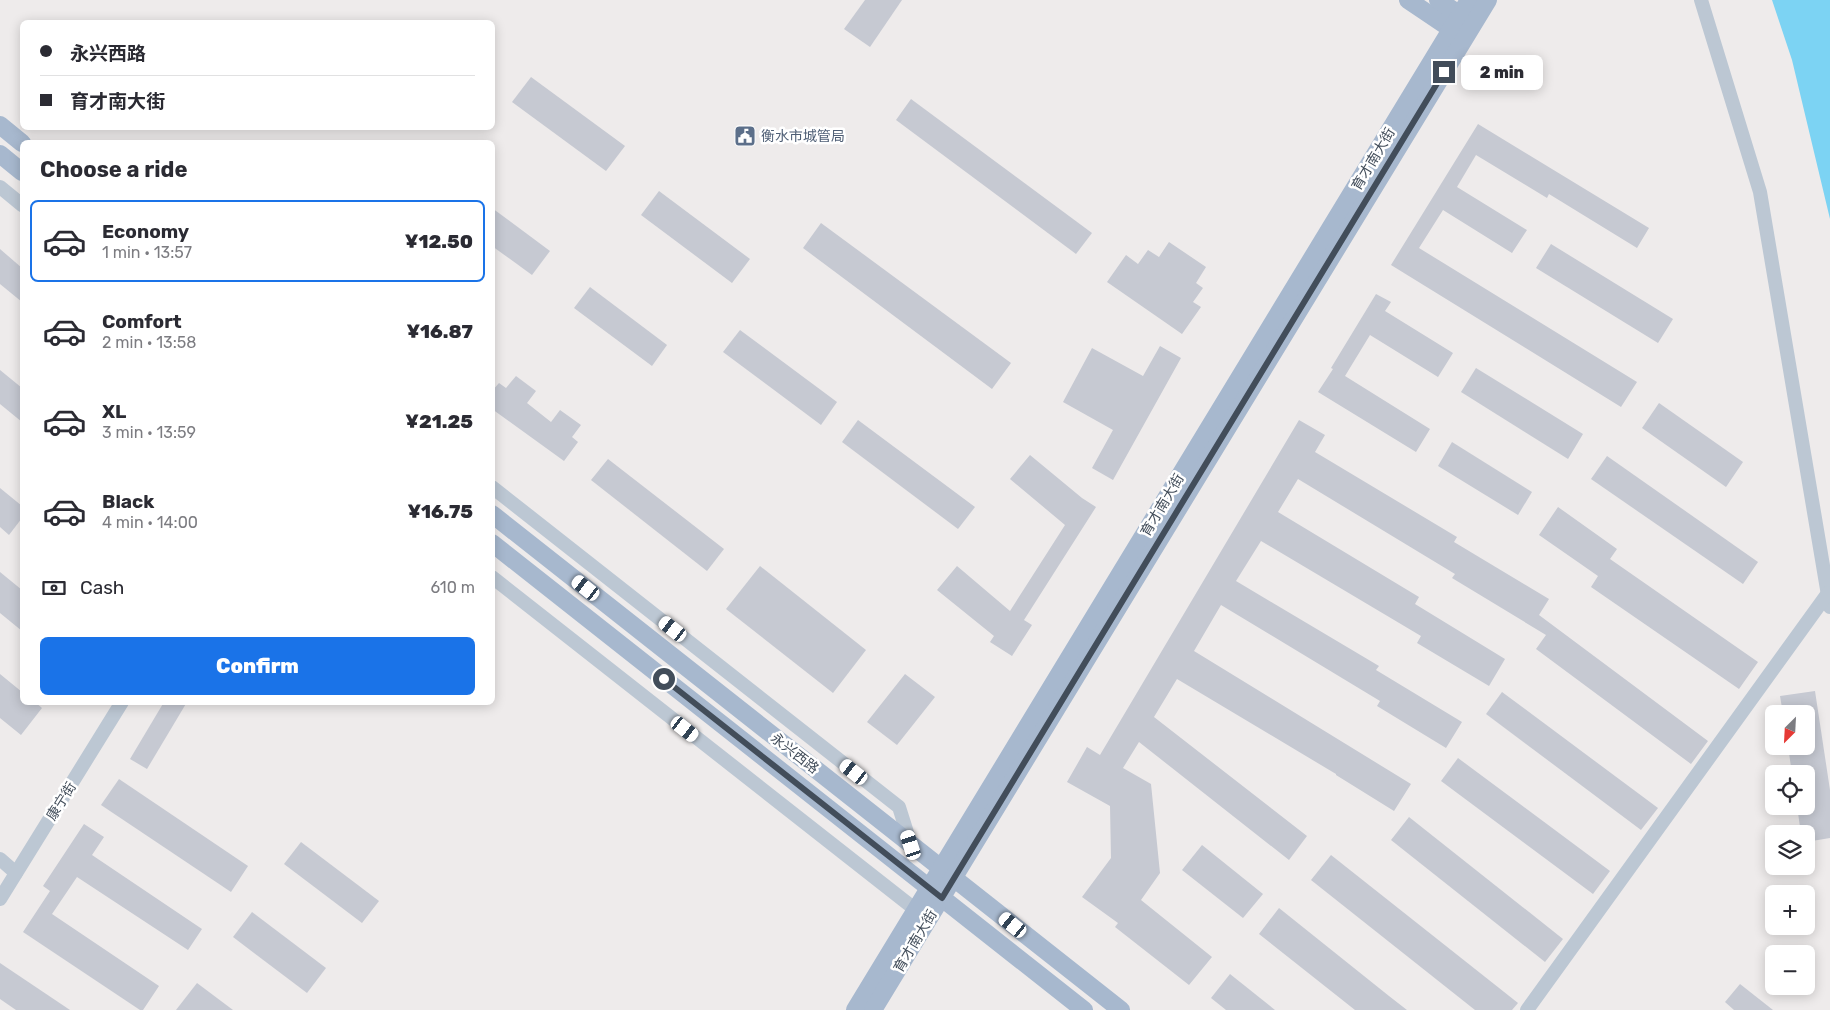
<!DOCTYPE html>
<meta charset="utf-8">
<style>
:root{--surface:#fff;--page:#f7f7f7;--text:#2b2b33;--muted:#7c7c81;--line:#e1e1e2;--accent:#1a73e8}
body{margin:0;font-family:Rubik,"Noto Sans SC",sans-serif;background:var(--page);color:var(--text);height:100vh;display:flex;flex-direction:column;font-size:19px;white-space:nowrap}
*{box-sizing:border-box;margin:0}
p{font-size:16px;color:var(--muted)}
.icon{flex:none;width:28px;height:28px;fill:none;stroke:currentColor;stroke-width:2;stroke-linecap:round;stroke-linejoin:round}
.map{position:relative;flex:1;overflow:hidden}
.side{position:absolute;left:20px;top:140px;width:475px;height:565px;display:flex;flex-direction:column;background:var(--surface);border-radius:8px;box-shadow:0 2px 12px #0003}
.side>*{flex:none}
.hud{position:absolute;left:20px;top:20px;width:475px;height:110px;border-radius:8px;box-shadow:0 2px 12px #0003;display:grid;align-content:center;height:110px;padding:0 20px;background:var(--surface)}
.needle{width:32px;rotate:204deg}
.buttons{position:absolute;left:1765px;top:705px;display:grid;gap:10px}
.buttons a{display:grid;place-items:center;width:50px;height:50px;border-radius:8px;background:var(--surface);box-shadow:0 2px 12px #0003;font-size:25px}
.end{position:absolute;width:22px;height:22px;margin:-11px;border:6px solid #424d5a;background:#fff;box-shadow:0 0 0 2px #fff}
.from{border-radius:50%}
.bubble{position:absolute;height:35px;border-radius:8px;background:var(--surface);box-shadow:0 2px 12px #0003;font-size:16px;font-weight:800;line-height:35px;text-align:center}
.car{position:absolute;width:15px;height:30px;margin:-15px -8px;border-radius:6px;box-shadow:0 0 4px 1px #0007;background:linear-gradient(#fff 24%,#345 0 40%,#fff 0 76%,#345 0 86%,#fff 0)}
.hud b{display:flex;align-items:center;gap:18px;height:48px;font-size:19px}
.hud b+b{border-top:1px solid var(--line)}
.hud i{width:12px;height:12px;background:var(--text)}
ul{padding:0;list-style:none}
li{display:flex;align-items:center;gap:15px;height:82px;margin:0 10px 8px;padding:0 10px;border:2px solid transparent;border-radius:8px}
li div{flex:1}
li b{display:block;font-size:19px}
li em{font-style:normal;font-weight:800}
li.current{border-color:var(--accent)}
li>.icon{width:45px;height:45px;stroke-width:1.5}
h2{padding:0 20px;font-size:22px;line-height:60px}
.pay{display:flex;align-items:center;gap:12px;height:55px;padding:0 20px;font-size:19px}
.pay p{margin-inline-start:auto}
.cta{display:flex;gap:10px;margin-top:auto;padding:10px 20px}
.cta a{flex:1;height:58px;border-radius:8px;background:var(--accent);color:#fff;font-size:20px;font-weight:800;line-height:58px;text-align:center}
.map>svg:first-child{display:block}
.water{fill:#7cd3f3}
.building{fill:#c6c9d2}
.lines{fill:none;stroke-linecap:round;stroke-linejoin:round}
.minor{stroke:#bcc7d3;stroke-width:14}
.major{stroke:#a7b8ce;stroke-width:18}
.route{stroke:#424d5a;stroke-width:6}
.labels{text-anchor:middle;stroke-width:5;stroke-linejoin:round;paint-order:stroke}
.service-label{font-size:14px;fill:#4e5e75;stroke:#fff;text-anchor:start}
.street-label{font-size:14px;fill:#424d5a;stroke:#fff}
</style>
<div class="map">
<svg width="1830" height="1010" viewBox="0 0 1830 1010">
<rect width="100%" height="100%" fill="#eeebeb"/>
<path class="water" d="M1772,0H1830V219L1792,60Z"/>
<g class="building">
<path d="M865,0H902L870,47L844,29Z"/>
<path d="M531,77L625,146L606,171L512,102Z"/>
<path d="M911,99L1092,233L1076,254L896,120Z"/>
<path d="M1478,124L1649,228L1637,248L1549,194L1547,198L1476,155L1457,187L1527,230L1512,253L1443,210L1419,248L1637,382L1621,407L1391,265Z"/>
<path d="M659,191L750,259L732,283L641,215Z"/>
<path d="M492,208L550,251L532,275L492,246Z"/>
<path d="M821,223L1011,363L992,389L803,248Z"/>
<path d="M1169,242L1206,267L1196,283L1203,288L1193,302L1201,307L1182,334L1107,282L1126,255L1138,264L1148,250L1159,257Z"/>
<path d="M1551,244L1673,319L1658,343L1536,268Z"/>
<path d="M0,249L22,268V302L0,284Z"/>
<path d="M590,287L667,345L652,366L574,308Z"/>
<path d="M1376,294L1391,302L1385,311L1453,353L1438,377L1370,335L1345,376L1430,429L1416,452L1318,392L1333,369L1331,368Z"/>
<path d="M740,330L837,402L821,425L723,352Z"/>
<path d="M1160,346L1181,358L1113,480L1092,468L1113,430L1063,402L1092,348L1143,376Z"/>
<path d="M1476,368L1583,434L1568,459L1461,392Z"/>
<path d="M0,370L22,388V422L0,404Z"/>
<path d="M516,376L536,391L527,403L551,422L560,410L581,425L572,437L578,442L564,461L492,409V391L499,383L506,388Z"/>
<path d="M1659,403L1743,462L1726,487L1642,428Z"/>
<path d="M858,420L975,507L958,529L842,442Z"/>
<path d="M1299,420L1325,435L1315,452L1457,537L1454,542L1549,599L1539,615L1708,741L1691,764L1536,649L1546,635L1452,578L1455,574L1298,479L1278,512L1419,597L1415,604L1505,659L1489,686L1417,643L1421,636L1261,541L1236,581L1379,666L1376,670L1462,722L1446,748L1377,706L1380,701L1221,605L1194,651L1411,784L1394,811L1336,775V774L1177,679L1154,717L1307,836L1289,860L1139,742L1123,768L1151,784L1160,873L1141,900L1212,957L1189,985L1115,927L1118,923L1082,897L1111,858L1110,806L1067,782L1087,747L1100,755Z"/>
<path d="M1452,442L1532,492L1518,515L1438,466Z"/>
<path d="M1030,455L1082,498L1096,507L1024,620L1032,625L1012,656L990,642L994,636L937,590L957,566L1010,611L1065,525L1010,479Z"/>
<path d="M1607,456L1758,562L1743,584L1591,479Z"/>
<path d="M608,459L724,549L707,571L591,480Z"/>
<path d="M0,488L22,506V518L9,535L0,527Z"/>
<path d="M1558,507L1617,549L1610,559L1758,662L1739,689L1591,587L1598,576L1539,535Z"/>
<path d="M760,566L866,650L833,693L726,609Z"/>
<path d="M0,572L22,590V631L0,613Z"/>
<path d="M0,674L22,692V702H35L42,708L21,735L0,718Z"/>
<path d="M905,674L935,697L897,745L867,722Z"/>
<path d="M1815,691L1830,790V838L1806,842V834H1801L1797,806H1806V774H1792L1788,746H1806V714H1783L1780,696Z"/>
<path d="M1502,692L1658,808L1641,830L1486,714Z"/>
<path d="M164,702H187L147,769L130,759Z"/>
<path d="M1458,758L1610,871L1593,894L1441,781Z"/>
<path d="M119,779L248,866L231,892L101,805Z"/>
<path d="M1409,817L1563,939L1545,962L1391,840Z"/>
<path d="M84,824L104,837L92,855L202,929L188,950L77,877L52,914L159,986L143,1010H140L23,932L50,891L43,886Z"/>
<path d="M301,842L379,901L362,923L284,864Z"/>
<path d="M1202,845L1263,894L1243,918L1182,870Z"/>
<path d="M1331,855L1518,1003L1512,1010H1475L1311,880Z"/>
<path d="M1279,908L1389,996L1407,1010H1355L1259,934Z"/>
<path d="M252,912L326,968L307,993L233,937Z"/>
<path d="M0,963L70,1010H16L0,999Z"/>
<path d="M1230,974L1275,1010H1226L1211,998Z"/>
<path d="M197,983L233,1010H176Z"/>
<path d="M1740,984L1773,1010H1734L1725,1002Z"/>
</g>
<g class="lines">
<g class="minor">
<path d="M1701,0L1760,192L1830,607"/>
<path d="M0,187L22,205"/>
<path d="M492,487L899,807L911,845"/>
<path d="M492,577L916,910"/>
<path d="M0,859L16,873"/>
<path d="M0,899L122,702"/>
<path d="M1527,1010L1828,593"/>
</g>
<g class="major">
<path d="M1408,0L1460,35"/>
<path d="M1438,0L1469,21"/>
<path d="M0,125L22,143"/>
<path d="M0,154L22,172"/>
<path d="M492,514L1121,1010"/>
<path d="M492,543L1084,1010"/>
<path d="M855,1010L1469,0"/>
<path d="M873,1010L1488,0"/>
</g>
</g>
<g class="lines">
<path class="route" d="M664,679L942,898L1444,72"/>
</g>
<defs>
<g id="civic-square" transform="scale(1.125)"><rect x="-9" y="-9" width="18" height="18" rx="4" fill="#5c6f8a" stroke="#fff"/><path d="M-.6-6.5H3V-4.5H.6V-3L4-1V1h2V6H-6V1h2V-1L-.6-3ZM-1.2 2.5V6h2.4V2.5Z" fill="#fff"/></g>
</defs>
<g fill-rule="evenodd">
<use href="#civic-square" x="745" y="136"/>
</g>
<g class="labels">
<g class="service-label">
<text x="761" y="141">衡水市城管局</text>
</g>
<g class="street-label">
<text transform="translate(1373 159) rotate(-59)" y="5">育才南大街</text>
<text transform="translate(1162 505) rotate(-59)" y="5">育才南大街</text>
<text transform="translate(795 753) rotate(38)" y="5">永兴西路</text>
<text transform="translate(61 801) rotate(-58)" y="5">康宁街</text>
<text transform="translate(915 941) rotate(-59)" y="5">育才南大街</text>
</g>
</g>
</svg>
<div class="buttons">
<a><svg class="needle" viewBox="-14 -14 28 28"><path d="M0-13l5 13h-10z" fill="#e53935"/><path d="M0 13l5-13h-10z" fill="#7c7c81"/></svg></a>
<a><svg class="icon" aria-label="locate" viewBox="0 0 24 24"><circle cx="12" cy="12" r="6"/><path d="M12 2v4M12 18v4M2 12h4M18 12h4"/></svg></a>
<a><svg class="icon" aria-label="layers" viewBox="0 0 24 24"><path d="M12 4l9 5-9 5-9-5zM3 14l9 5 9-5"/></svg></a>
<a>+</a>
<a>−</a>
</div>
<i class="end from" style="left:664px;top:679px"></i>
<i class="end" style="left:1444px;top:72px"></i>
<div class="bubble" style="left:1461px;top:55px;width:82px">2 min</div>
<i class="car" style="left:586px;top:588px;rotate:308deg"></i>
<i class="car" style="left:673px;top:629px;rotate:308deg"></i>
<i class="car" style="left:685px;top:729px;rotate:128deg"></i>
<i class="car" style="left:854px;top:772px;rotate:308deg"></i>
<i class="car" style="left:911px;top:845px;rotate:342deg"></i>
<i class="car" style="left:1013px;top:925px;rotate:309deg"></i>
<div class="hud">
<b><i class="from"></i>永兴西路</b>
<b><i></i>育才南大街</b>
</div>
<section class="side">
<h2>Choose a ride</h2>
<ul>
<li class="current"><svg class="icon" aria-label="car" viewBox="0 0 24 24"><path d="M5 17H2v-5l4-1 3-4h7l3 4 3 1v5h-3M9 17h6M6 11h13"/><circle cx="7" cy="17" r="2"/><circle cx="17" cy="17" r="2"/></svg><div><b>Economy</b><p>1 min · 13:57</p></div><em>¥12.50</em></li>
<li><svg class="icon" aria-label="car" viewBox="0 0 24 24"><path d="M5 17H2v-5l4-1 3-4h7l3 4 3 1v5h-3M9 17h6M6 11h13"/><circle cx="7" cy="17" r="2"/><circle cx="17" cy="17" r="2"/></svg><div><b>Comfort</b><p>2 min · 13:58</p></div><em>¥16.87</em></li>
<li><svg class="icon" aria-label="car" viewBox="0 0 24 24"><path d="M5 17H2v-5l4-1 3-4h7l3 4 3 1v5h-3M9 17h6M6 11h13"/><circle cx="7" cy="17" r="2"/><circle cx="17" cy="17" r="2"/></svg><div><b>XL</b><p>3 min · 13:59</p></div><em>¥21.25</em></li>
<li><svg class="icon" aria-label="car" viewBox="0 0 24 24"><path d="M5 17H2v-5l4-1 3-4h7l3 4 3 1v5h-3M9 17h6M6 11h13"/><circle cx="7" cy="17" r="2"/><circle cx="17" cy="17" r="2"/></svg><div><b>Black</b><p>4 min · 14:00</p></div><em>¥16.75</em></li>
</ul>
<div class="pay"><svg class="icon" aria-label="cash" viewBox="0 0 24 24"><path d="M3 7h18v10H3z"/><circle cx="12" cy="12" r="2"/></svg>Cash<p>610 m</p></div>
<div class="cta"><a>Confirm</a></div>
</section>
</div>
